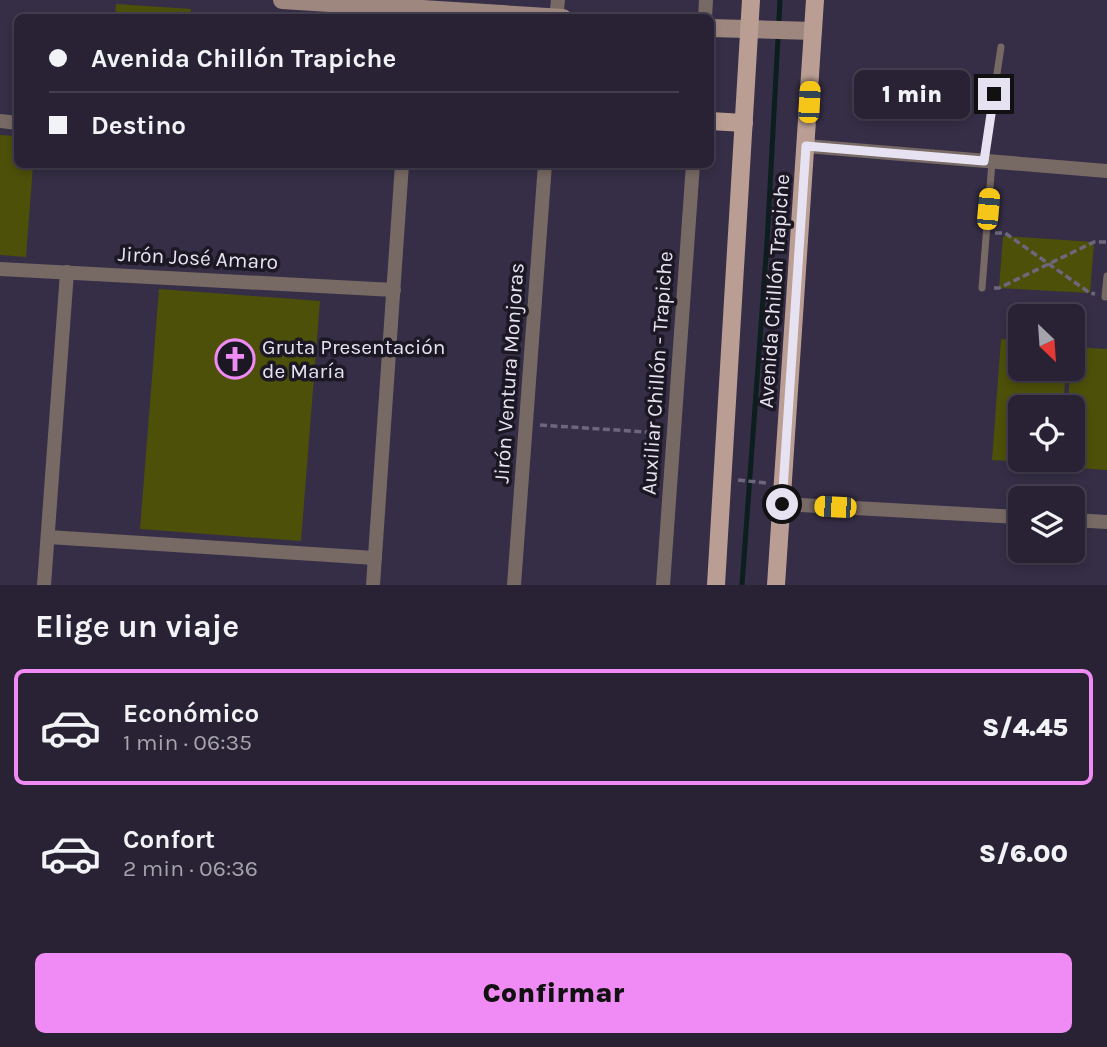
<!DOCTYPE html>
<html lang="es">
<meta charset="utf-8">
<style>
:root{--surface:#282234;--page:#342f40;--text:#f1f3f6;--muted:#a5a4ac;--line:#443f4f;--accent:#f08bf5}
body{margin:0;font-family:Karla,sans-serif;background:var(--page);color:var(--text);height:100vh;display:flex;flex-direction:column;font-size:26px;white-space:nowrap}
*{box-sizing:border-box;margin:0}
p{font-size:23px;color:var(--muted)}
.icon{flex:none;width:38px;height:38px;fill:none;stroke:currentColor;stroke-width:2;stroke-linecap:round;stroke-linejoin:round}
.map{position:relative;height:585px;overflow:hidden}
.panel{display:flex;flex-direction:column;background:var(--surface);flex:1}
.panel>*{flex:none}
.top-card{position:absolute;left:14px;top:14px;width:700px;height:154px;border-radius:10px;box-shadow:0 4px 10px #0003,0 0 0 2px var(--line);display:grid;align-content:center;height:154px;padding:0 35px;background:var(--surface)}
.needle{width:46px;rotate:155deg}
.controls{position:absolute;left:1008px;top:304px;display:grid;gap:14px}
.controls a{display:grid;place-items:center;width:77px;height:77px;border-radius:10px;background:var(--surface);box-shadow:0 4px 10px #0003,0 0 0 2px var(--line);font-size:35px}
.end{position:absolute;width:32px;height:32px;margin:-16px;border:9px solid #e6e2f2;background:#111;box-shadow:0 0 0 4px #111}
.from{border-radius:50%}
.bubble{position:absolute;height:49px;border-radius:10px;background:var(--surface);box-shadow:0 4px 10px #0003,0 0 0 2px var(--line);font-size:23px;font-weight:800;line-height:49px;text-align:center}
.car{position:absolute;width:21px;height:42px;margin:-21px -10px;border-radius:9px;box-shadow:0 0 5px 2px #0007;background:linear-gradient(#f5c518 24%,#345 0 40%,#f5c518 0 76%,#345 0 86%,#f5c518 0)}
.top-card b{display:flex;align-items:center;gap:24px;height:66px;font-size:26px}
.top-card b+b{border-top:2px solid var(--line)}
.top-card i{width:18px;height:18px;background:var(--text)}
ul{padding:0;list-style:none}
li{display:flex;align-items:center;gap:21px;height:116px;margin:0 14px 10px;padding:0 21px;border:4px solid transparent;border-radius:10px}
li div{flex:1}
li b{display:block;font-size:26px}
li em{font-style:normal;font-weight:800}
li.active{border-color:var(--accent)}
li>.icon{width:63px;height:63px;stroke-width:1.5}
h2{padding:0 35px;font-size:32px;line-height:84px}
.button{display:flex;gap:14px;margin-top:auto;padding:14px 35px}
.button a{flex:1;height:80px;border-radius:10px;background:var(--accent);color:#111;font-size:28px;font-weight:800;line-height:80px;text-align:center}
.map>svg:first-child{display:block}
.green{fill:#4d5009}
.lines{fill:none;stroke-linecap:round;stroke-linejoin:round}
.stream{stroke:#0d1e1e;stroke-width:5}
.path{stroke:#6d677d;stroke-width:3.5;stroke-dasharray:7 3.5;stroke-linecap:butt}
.service{stroke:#776964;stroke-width:7}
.minor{stroke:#776964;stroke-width:14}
.secondary{stroke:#9e877f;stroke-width:18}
.primary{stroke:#bb9e93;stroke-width:18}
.route{stroke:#e6e2f2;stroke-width:9}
.labels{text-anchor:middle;stroke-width:7;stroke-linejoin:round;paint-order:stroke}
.street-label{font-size:21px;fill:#e6e2f2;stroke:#1b1823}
.poi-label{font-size:21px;fill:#e6e2f2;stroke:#1b1823;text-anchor:start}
</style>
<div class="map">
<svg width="1107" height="585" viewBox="0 0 1107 585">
<rect width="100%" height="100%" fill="#352e46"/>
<g class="green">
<path d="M116,4L191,9L190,17H115Z"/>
<path d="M0,135L17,136L18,164L33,165L26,257L0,255Z"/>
<path d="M1003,236L1094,242L1090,293L999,288Z"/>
<path d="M159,289L320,301L301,541L140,529Z"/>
<path d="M1001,339L1020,340V369H1066L1063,408H1020V460H1059V464L992,460Z"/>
<path d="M1073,347L1107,349V470L1063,467L1064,460H1073V408H1068L1070,369H1073Z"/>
</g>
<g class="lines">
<path class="stream" d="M742,585L767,243L780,0"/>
<g class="path">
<path d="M995,233H1005L1090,293L1095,294"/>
<path d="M994,288H999L1094,242H1107"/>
<path d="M540,425L661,433"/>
<path d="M738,480L766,483"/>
</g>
<g class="service">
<path d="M984,160L1001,47"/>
<path d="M982,288L992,162"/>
<path d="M1105,297L1107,276"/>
</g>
<g class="minor">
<path d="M556,18L558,0"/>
<path d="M705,18L706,0"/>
<path d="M0,121L18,123"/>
<path d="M806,146L1107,171"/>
<path d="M0,269L394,290"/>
<path d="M782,504L1020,517"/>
<path d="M1073,520L1107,522"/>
<path d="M48,537L375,558"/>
<path d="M44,585L67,272"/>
<path d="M373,585L402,164"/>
<path d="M514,585L545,164"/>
<path d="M663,585L693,164"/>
</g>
<g class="secondary">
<path d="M282,0L563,18"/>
<path d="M710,28L813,31"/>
</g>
<g class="primary">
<path d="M710,121L744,123"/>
<path d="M716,585L751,0"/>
<path d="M776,585L815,0"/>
</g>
</g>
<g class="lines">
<path class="route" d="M782,504L806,146L984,161L994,94"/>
</g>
<defs>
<g id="church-ring" transform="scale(2.0125)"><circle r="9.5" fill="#1b1823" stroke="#f08bf5" stroke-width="1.5"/><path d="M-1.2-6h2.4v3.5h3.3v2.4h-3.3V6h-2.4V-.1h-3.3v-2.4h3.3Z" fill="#f08bf5"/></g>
</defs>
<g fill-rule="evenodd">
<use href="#church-ring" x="235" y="359"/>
</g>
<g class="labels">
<g class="street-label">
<text transform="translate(198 258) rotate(3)" y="7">Jirón José Amaro</text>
<text transform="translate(774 291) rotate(-86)" y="7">Avenida Chillón Trapiche</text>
<text transform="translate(509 373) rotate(-86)" y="7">Jirón Ventura Monjoras</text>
<text transform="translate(657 373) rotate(-86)" y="7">Auxiliar Chillón - Trapiche</text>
</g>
<g class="poi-label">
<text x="262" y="354">Gruta Presentación<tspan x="262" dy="24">de María</tspan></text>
</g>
</g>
</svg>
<div class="controls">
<a><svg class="needle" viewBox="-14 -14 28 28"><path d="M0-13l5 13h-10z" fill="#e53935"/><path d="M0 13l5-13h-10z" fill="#a5a4ac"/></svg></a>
<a><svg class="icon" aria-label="locate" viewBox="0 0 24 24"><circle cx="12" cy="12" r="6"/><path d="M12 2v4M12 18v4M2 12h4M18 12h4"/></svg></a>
<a><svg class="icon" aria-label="layers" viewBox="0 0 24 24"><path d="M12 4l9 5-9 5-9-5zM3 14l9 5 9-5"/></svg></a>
</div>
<i class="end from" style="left:782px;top:504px"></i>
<i class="end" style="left:994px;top:94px"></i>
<div class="bubble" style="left:854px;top:70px;width:116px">1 min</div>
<i class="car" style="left:809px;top:102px;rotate:3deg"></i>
<i class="car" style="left:988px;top:209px;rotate:5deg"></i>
<i class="car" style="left:835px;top:507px;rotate:273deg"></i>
<div class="top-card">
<b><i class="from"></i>Avenida Chillón Trapiche</b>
<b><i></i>Destino</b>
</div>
</div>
<section class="panel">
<h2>Elige un viaje</h2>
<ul>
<li class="active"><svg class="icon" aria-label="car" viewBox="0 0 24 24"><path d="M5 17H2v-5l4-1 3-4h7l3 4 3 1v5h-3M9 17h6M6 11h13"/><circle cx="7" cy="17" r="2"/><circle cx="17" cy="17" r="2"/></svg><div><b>Económico</b><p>1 min · 06:35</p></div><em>S/4.45</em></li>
<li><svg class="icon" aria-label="car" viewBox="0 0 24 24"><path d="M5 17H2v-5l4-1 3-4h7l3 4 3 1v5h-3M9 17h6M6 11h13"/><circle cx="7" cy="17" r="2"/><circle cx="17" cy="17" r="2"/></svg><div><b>Confort</b><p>2 min · 06:36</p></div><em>S/6.00</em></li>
</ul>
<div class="button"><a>Confirmar</a></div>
</section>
